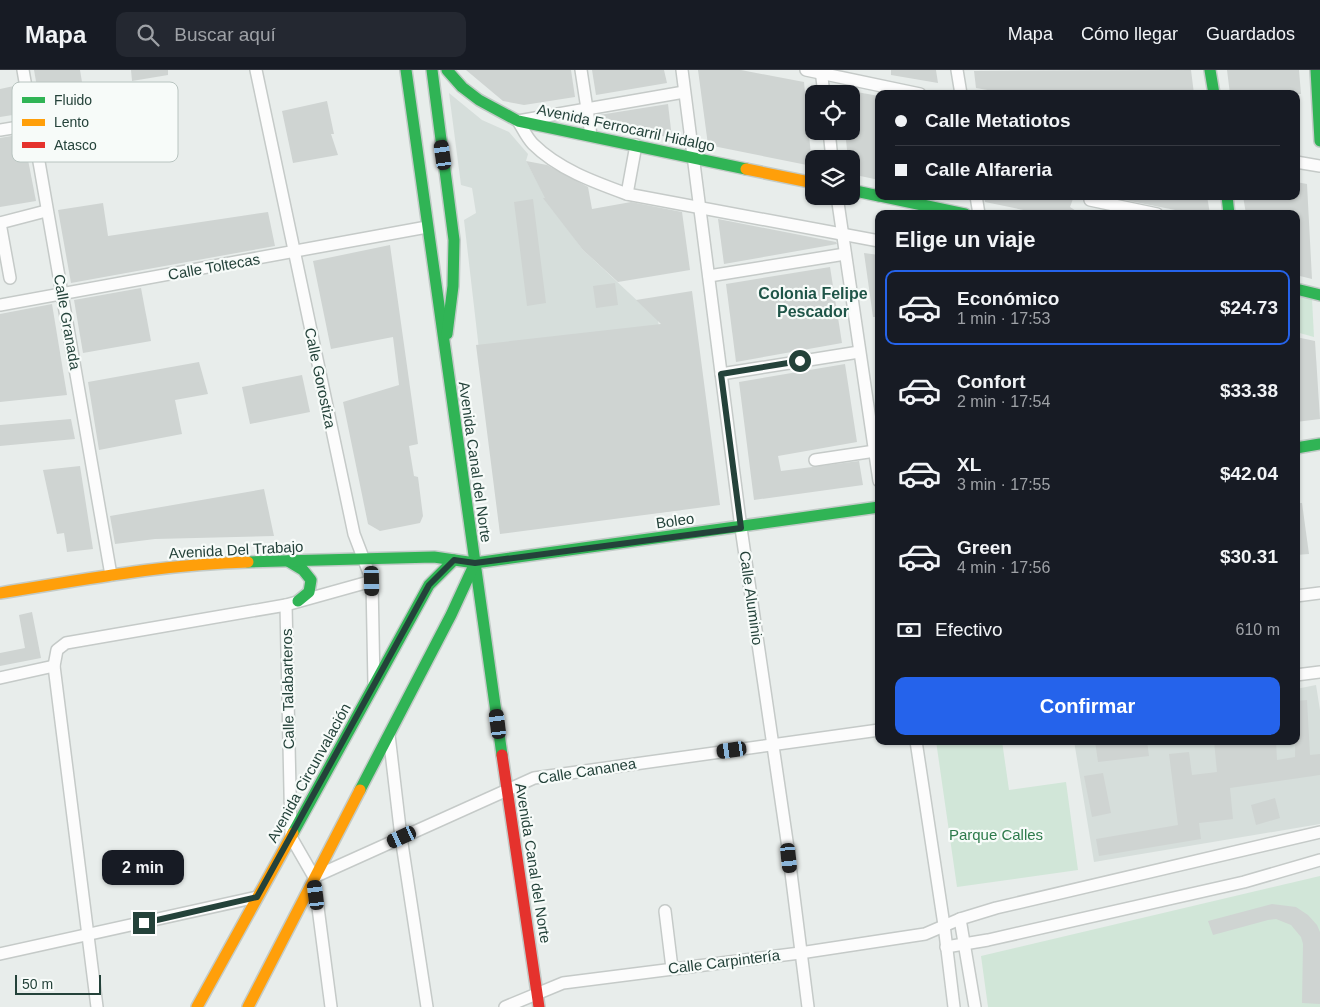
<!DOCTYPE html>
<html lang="es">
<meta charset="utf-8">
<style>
:root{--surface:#171b24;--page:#242831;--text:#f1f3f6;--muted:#9ea1a6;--line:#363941;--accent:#2563eb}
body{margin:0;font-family:Arial,sans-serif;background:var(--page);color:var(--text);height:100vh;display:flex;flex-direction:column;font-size:19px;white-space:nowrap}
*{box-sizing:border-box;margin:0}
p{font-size:16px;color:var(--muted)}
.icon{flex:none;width:28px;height:28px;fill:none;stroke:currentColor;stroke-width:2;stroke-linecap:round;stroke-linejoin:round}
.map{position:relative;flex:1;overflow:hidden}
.drawer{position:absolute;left:875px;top:140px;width:425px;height:535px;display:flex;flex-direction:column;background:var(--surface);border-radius:10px;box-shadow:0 1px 4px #0004}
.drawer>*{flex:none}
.banner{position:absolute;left:875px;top:20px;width:425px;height:110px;border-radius:10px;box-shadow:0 1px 4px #0004;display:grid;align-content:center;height:110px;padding:0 20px;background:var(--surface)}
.tools{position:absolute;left:805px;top:15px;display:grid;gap:10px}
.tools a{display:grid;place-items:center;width:55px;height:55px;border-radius:10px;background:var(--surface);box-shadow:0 1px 4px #0004;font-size:25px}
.scale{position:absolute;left:15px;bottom:12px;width:86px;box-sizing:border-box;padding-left:5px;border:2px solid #24423a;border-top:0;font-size:14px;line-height:18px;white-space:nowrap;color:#24423a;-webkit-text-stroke:4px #f7fbf9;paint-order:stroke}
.end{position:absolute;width:22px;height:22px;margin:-11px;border:6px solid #24423a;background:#fff;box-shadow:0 0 0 2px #fff}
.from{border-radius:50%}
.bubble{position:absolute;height:35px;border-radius:10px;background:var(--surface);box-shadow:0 1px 4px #0004;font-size:16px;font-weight:700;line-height:35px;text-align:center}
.car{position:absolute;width:15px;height:30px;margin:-15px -8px;border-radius:6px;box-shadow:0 0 4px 1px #0007;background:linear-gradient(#222 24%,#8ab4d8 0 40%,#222 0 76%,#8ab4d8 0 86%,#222 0)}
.banner b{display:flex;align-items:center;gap:18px;height:48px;font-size:19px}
.banner b+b{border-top:1px solid var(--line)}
.banner i{width:12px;height:12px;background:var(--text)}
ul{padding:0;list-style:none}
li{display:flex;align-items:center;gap:15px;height:75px;margin:0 10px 8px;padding:0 10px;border:2px solid transparent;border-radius:10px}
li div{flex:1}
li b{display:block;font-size:19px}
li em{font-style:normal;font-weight:700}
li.current{border-color:var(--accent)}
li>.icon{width:45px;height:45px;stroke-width:1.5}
h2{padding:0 20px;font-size:22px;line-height:60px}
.pay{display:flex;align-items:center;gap:12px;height:55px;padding:0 20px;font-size:19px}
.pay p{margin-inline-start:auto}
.button{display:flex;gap:10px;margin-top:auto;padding:10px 20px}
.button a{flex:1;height:58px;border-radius:10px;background:var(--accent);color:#fff;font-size:20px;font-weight:700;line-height:58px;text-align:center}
header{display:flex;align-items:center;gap:30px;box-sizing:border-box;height:70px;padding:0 25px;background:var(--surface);border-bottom:1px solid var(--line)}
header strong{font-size:24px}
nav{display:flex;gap:28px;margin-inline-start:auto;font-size:18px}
.search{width:350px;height:45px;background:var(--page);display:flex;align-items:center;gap:12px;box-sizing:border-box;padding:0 18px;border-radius:10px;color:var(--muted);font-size:19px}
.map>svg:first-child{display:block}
.built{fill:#d6dedb}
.green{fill:#d1e6d8}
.building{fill:#cfd4d2}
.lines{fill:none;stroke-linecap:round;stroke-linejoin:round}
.street-casing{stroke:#c5cac8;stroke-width:14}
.fast-casing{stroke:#c3cbc8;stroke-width:14}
.slow-casing{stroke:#c3cbc8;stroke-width:14}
.jam-casing{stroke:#c3cbc8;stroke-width:14}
.street{stroke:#fcfcfc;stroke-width:11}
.fast{stroke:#30b455;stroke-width:11}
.slow{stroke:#ff9f0a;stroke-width:11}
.jam{stroke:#e5322d;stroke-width:11}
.route{stroke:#24423a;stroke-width:6}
.labels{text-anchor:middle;stroke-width:4.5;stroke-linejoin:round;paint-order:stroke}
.street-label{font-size:15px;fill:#24423a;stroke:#f7fbf9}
.park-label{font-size:15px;fill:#2d7a4b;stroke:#f7fbf9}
.neighbourhood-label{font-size:16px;font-weight:bold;fill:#1f5548;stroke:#f7fbf9}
.key{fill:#f7fbf9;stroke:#b8c4c0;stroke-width:1}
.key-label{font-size:14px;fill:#24423a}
</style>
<header>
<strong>Mapa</strong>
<div class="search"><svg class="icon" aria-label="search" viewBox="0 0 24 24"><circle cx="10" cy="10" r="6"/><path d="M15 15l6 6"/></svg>Buscar aquí</div>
<nav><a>Mapa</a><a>Cómo llegar</a><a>Guardados</a></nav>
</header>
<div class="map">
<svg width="1320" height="937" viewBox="0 0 1320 937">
<rect width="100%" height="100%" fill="#e8edeb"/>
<g class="built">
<path d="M449,23L482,50L509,62L528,84L526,91L549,134L583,180L658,250L682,440L500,461L464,150L476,143L472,118L461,115Z"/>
<path d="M1316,615L1320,640V754L1094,792L1074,671H1296V619Z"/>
</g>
<g class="green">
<path d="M1296,226L1312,229L1314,267L1296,262Z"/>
<path d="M936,671H1002L1009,720L1066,712L1078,800L957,817Z"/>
<path d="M1320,806V937H988L981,886Z"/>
</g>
<g class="building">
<path d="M34,0H80L92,72L48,79Z"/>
<path d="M131,0H168V5L132,11Z"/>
<path d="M466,0H571L575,27L524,35L503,31Z"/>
<path d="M592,0H664L667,13L596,25Z"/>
<path d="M698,0H741L804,12L812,96L708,75Z"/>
<path d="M891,0H936L938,13L891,5Z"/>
<path d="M1191,0L1194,24H1011L976,18L974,1Z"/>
<path d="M1227,0H1299L1301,24H1230Z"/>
<path d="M14,16L19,44L0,47V19Z"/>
<path d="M851,21L879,26V110L851,104V89H848L845,61H851Z"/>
<path d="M327,31L334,64H331L338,85L293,93L282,41Z"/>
<path d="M668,34L672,68L600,53L599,45Z"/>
<path d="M23,64L36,131L0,137V68Z"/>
<path d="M526,91L547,95L588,117L592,139L631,132L682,142L690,200L618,212L583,180L543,128H545Z"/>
<path d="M1296,112L1307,114L1312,209L1296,205V144H1246L1243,126H1296Z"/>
<path d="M984,126H1074L1070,137L1081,144H1043L985,132Z"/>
<path d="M1126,126H1207L1210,144H1196L1160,137L1125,130Z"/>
<path d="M533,129L546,233L527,236L514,132Z"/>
<path d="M103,133L108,166L268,142L275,176L71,213L58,140Z"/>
<path d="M718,149L836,172L837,174L724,194Z"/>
<path d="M390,175L418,374L409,376L414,406L418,407L423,446L420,453L380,461L368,454L343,332L399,315L393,267L331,279L313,191Z"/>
<path d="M864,183L879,185V247H873Z"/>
<path d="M830,197L842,273L736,292L726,214Z"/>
<path d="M615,213L618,235L596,238L593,216Z"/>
<path d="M141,218L151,271L83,283L74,230Z"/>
<path d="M692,221L720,435L500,464L476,275L661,254L636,230Z"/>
<path d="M52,234L67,325L0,332V244Z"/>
<path d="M1296,267L1315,271L1320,349L1296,352Z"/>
<path d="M199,292L208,324L175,330L182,364L99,380L88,312Z"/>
<path d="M845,294L857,372L778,386L781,401L859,391L863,415L754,430L739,312Z"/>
<path d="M302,305L310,342L250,354L242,317Z"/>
<path d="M71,349L75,369L0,376V355Z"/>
<path d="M80,396L93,479L67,482L64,463L57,464L43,400Z"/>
<path d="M264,419L274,466L155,469L115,474L110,446Z"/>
<path d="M1296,433H1302L1309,484L1296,485Z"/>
<path d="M32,542L41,588L0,596V583L25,578L19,545Z"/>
<path d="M1307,630L1310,685L1320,684V705L1230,718L1233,749L1199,753L1201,769L1099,786L1096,769L1178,755L1169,684L1189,682L1192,705L1217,702L1214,671H1276L1277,690L1295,687L1296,631Z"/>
<path d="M1095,671H1147L1149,686L1098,692Z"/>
<path d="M1103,703L1111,743L1092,747L1084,706Z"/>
<path d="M1275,728L1280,748L1256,755L1251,735Z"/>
<path d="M1272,834L1296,837L1308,845L1317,855L1320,862V934L1302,933L1303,874L1301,867L1291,855L1276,849L1268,850L1213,865L1208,851Z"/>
</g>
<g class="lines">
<g class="street-casing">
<g id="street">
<path d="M23,0L111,505"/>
<path d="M256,0L354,464L372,511L374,615"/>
<path d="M581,0L591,65"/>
<path d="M682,0L741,458L787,771L808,937"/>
<path d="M806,0L920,24"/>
<path d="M821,0L824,24"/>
<path d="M957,0L961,24"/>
<path d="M684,22L518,51C523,59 527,68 533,74C558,99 594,112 627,124L879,171"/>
<path d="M0,60L31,55"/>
<path d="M829,61L832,89"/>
<path d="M1296,92L1320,96"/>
<path d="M627,124L636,75"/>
<path d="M837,126L879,411"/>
<path d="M976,126L979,144"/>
<path d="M1090,130L1157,144"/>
<path d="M0,153L10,208"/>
<path d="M0,153L46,141"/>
<path d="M709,206L845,184"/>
<path d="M0,235L427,157"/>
<path d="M721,304L859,282"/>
<path d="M815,390L875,381"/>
<path d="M1296,526L1320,523"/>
<path d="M286,535L291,767L314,807L331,937"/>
<path d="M1296,605L1320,602"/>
<path d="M0,608L54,596"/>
<path d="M389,665L401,767L427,937"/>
<path d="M916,671L944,855L954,937"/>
<path d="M314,807L534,708L879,660"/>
<path d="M665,841L672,898"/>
<path d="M960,849L975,937"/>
<path d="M946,877L988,870L1244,812L1320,790"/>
<path d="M0,884L257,827"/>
<path d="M97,937L54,596L57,580L66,573L286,535L372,511"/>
<path d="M505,937L563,913L800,883L925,864L960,849L996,838L1320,762"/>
</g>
</g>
<g class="fast-casing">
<g id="fast">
<path d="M406,0L502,685"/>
<path d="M432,0L454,170L453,216L447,264"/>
<path d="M447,0L462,17L479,30L518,51L746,99"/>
<path d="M1210,0L1214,24"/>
<path d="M1316,0L1320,71"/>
<path d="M851,120L879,126"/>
<path d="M880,126L965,144"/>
<path d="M1227,126L1229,144"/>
<path d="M1296,219L1320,225"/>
<path d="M1296,378L1320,374"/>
<path d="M288,491L303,500L311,510L309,522L298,531"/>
<path d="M248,492L434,487L475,493L879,437"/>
<path d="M360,720L451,545L475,493"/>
<path d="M293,763L429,515L454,490"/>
</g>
</g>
<g class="slow-casing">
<g id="slow">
<path d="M746,99L814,113"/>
<path d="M0,523C82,510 165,494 248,492"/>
<path d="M197,937L293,763"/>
<path d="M248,937L360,720"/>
</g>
</g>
<g class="jam-casing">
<path id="jam" d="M502,685L539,937"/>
</g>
<use href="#street" class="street"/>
<use href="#fast" class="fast"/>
<use href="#slow" class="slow"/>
<use href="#jam" class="jam"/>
</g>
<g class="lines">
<path class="route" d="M144,853L257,827L429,515L454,490L475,493L741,458L721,304L800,291"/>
</g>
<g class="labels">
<g class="street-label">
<text transform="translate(626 58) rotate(12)" y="5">Avenida Ferrocarril Hidalgo</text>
<text transform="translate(214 197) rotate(-10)" y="5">Calle Toltecas</text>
<text transform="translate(67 252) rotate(80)" y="5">Calle Granada</text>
<text transform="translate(320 308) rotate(78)" y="5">Calle Gorostiza</text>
<text transform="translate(475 392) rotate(82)" y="5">Avenida Canal del Norte</text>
<text transform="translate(675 451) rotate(-8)" y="5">Boleo</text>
<text transform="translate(236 480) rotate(-3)" y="5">Avenida Del Trabajo</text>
<text transform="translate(751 528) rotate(82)" y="5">Calle Aluminio</text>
<text transform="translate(288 619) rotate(-91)" y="5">Calle Talabarteros</text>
<text transform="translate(587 701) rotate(-9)" y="5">Calle Cananea</text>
<text transform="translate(309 703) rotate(-61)" y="5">Avenida Circunvalación</text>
<text transform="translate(533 793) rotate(81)" y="5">Avenida Canal del Norte</text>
<text transform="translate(724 892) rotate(-7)" y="5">Calle Carpintería</text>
</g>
<g class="park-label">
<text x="996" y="770">Parque Calles</text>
</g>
<g class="neighbourhood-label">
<text x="813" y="229">Colonia Felipe<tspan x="813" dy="18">Pescador</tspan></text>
</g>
</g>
<rect x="12" y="12" width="166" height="80" rx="8" class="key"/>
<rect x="22" y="27" width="23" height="6" fill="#30b455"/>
<rect x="22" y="49" width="23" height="7" fill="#ff9f0a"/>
<rect x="22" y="72" width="23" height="6" fill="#e5322d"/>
<g class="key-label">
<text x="54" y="35">Fluido</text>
<text x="54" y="57">Lento</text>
<text x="54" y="80">Atasco</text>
</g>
</svg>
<div class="tools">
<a><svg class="icon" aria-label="locate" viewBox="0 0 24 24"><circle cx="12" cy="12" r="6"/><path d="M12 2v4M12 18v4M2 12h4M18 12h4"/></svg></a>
<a><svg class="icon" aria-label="layers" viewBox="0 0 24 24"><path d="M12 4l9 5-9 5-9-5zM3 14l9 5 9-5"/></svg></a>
</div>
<div class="scale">50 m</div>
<i class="end from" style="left:800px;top:291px"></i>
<i class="end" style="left:144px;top:853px"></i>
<div class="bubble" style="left:102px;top:780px;width:82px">2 min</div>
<i class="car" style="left:443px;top:85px;rotate:352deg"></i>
<i class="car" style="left:372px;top:511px;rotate:179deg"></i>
<i class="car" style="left:498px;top:654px;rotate:353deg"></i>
<i class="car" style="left:732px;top:680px;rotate:262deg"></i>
<i class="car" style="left:402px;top:767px;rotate:245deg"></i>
<i class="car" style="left:789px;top:788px;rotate:174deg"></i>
<i class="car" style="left:316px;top:825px;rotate:353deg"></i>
<div class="banner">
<b><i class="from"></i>Calle Metatiotos</b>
<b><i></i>Calle Alfareria</b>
</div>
<section class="drawer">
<h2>Elige un viaje</h2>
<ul>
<li class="current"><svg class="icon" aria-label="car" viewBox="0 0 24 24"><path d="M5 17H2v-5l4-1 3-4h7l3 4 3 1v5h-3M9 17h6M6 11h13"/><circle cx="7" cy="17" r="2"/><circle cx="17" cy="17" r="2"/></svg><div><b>Económico</b><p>1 min · 17:53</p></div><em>$24.73</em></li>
<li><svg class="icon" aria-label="car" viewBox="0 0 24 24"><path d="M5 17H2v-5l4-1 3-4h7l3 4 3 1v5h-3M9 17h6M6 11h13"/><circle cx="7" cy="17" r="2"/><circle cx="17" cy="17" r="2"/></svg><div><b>Confort</b><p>2 min · 17:54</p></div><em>$33.38</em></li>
<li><svg class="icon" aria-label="car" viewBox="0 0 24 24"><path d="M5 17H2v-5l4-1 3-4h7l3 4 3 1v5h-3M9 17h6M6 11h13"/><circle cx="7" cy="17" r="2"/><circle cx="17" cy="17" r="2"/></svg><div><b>XL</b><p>3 min · 17:55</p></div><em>$42.04</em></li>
<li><svg class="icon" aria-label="car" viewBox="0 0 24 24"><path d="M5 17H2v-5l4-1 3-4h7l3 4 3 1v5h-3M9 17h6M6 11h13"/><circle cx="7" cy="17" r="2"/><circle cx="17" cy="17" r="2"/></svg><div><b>Green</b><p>4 min · 17:56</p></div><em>$30.31</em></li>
</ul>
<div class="pay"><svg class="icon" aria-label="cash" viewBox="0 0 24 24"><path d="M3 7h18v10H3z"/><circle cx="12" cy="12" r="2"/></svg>Efectivo<p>610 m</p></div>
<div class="button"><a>Confirmar</a></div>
</section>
</div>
